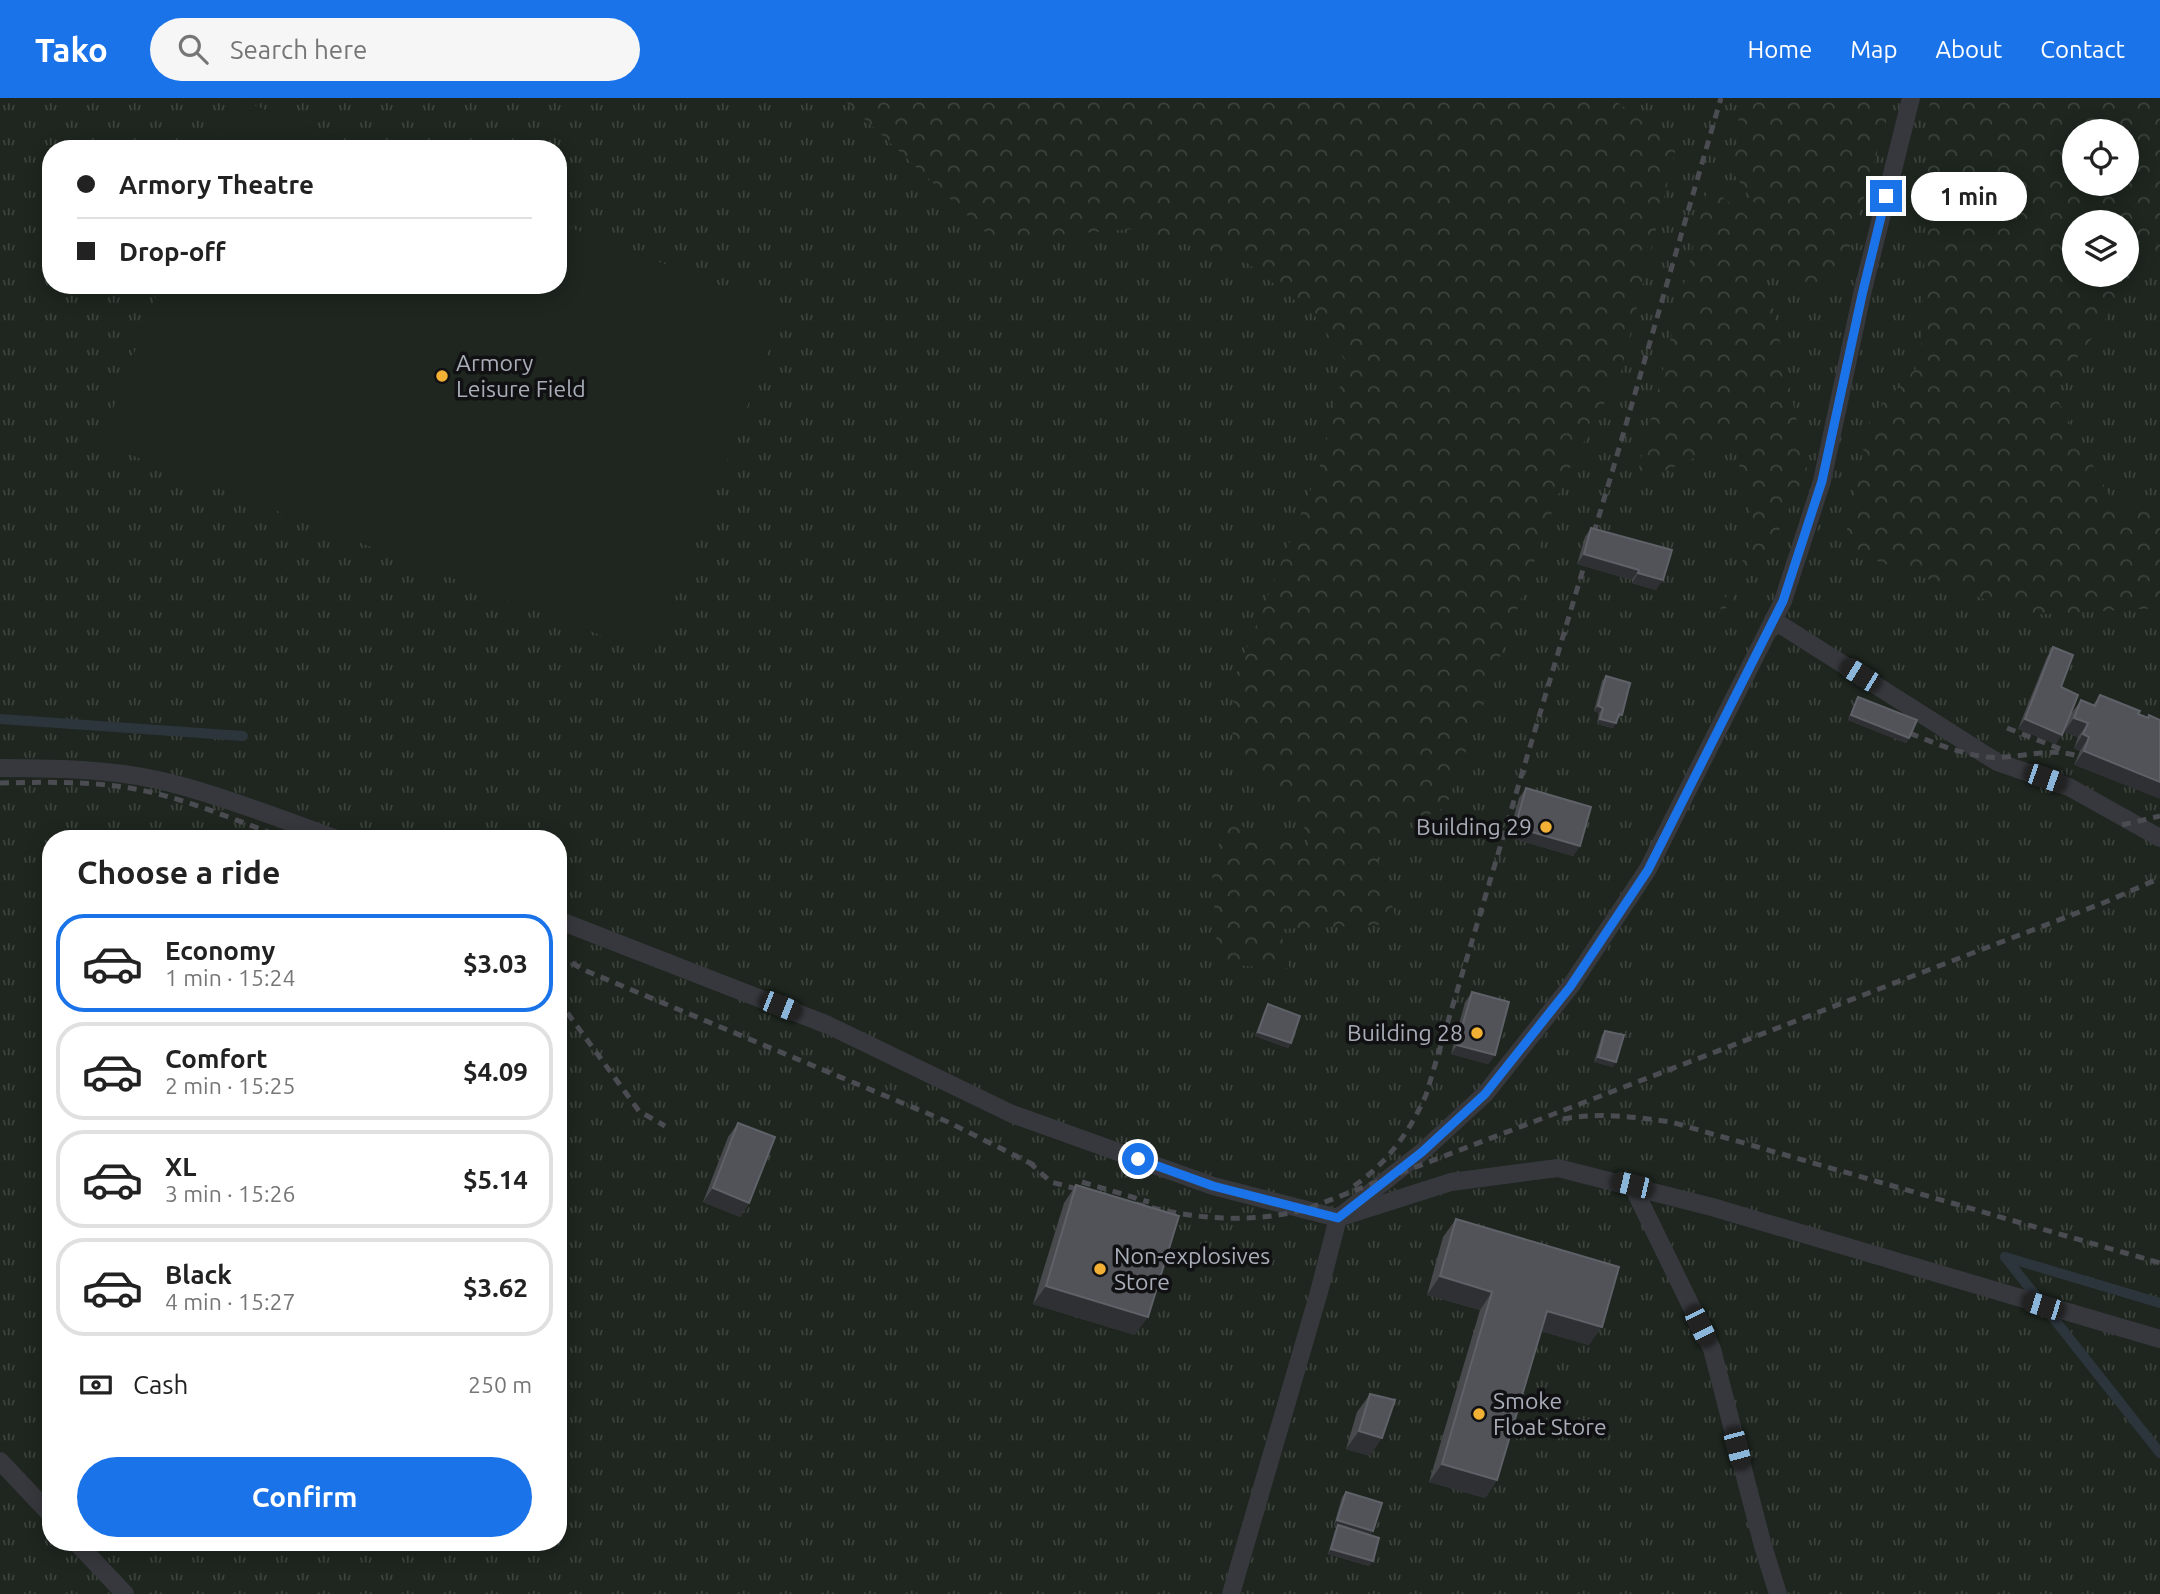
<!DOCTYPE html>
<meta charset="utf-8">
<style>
:root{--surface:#fff;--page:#f6f6f6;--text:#222;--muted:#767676;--line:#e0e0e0;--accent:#1a73e8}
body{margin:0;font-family:Ubuntu,sans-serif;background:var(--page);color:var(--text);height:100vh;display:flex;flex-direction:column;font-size:26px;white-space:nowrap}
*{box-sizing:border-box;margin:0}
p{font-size:23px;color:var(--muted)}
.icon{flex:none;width:38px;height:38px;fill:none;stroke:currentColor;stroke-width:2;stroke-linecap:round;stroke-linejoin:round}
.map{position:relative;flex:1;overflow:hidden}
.panel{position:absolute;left:42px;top:732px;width:525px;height:721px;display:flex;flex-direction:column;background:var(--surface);border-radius:28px;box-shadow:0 4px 18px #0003}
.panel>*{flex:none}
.guide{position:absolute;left:42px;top:42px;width:525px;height:154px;border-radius:28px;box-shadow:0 4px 18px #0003;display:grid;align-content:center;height:154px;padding:0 35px;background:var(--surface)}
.fabs{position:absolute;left:2062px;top:21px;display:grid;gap:14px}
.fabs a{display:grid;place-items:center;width:77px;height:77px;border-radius:50%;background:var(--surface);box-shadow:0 4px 18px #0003;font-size:35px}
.end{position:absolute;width:32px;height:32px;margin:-16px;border:9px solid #1a73e8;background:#fff;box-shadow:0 0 0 4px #fff}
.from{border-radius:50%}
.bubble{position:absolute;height:49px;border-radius:24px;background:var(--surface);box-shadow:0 4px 18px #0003;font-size:23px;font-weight:700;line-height:49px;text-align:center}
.car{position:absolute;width:21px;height:42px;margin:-21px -10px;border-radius:9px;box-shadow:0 0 5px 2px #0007;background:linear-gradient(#222 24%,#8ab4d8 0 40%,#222 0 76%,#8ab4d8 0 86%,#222 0)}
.guide b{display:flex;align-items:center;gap:24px;height:66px;font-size:26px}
.guide b+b{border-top:2px solid var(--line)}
.guide i{width:18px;height:18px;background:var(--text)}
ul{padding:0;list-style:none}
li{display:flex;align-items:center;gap:21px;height:98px;margin:0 14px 10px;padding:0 21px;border:4px solid var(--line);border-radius:28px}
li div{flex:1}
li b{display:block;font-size:26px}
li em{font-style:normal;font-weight:700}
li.current{border-color:var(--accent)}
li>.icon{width:63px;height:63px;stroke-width:1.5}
h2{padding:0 35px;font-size:32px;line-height:84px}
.pay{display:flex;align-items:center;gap:18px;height:77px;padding:0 35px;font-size:26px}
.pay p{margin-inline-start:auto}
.cta{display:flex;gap:14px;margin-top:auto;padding:14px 35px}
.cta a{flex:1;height:80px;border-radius:42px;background:var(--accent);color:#fff;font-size:28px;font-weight:700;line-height:80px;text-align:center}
header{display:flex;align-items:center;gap:42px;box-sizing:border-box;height:98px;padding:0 35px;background:var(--accent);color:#fff}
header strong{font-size:33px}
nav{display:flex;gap:38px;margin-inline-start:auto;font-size:24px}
.search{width:490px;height:63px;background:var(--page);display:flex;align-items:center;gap:18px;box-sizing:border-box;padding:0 24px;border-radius:38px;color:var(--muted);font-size:26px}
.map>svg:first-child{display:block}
.grass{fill:url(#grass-tufts);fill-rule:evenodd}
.forest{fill:url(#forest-crowns);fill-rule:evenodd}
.pitch{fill:#1e261f}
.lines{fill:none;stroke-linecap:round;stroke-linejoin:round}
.stream{stroke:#2c353c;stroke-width:10}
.service{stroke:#37383d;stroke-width:18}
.rail{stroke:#4a4c52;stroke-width:5;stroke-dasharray:9 7;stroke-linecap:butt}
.wall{fill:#47494d}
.shaded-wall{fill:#2f3033}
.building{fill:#525359;stroke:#5f6168;stroke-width:2}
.route{stroke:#1a73e8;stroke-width:9}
.poi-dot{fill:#f2b134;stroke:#111113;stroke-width:2.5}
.labels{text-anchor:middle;stroke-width:7;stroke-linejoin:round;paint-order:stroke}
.poi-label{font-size:23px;fill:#a8adb8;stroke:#111113;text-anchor:start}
</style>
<header>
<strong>Tako</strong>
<div class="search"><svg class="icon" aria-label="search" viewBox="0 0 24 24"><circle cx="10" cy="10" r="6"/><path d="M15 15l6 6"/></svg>Search here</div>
<nav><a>Home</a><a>Map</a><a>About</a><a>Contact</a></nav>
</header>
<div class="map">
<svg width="2160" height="1496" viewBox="0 0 2160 1496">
<defs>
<pattern id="grass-tufts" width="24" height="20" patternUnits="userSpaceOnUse" patternTransform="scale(1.75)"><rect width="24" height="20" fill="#1e261f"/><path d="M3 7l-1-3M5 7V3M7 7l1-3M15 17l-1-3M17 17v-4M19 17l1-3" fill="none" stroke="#3c433d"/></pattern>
<pattern id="forest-crowns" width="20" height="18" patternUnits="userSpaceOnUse" patternTransform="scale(1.75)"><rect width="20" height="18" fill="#1e261f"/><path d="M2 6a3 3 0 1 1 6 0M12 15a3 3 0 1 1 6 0" fill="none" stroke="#3c433d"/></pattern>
</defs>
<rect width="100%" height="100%" fill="#161618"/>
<path class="grass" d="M0,0H2160V1496H0ZM2074,33H2126V86H2074ZM51,51H558V187H51ZM2074,124H2126V177H2074ZM51,740H558V1444H51Z"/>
<g class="forest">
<path d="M842,0H1612L1676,50L1621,274L1564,381L1446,709L1371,742L1398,826L1280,831L1290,871L1218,866L1211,759L1232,725L1311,751L1297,706L1232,653L1234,582L1319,371L1346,264L1316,219L1246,164L1133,131L994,142Z"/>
<path d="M1741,0H1831L1891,7L1836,195L1765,173L1807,371L1777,437L1712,530L1756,433L1733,343L1635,386L1708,88L1784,147L1733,75Z"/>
<path d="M1930,0H2160V175L2142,158L2102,227L2052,292L2113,404L2160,408V510L2029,517L1843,451L1870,320L1921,265ZM2074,33H2126V86H2074ZM2074,124H2126V177H2074Z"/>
</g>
<g class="pitch">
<path d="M232,0H235L367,51H212Z"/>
<path d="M558,125L784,212L653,557L100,345L160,187H558Z"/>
</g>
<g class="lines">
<g class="stream">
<path d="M0,621L243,638"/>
<path d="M2005,1159L2160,1355"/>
<path d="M2005,1159L2160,1205"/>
</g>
<g class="service">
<path d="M1773,522L1997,664L2069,689L2160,740"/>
<path d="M0,670C60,670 123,671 182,688C233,702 284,722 334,740"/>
<path d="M558,822L828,927L1012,1016L1213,1088L1338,1120L1451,1084L1558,1070L1712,1109L2160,1241"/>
<path d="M1632,1087L1712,1251L1763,1448L1778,1496"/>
<path d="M0,1363L51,1417"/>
<path d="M76,1444L125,1496"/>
<path d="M1231,1496L1319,1194L1338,1120L1422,1054L1485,996L1570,889L1648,771L1783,503L1822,383L1862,196L1911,0"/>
</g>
<g class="rail">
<path d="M1895,629C1925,641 1954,655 1987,659C2015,662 2047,649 2074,657C2080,659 2087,663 2093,666"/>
<path d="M2007,630L2063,652"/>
<path d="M0,685C45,684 91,683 135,691C186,700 236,723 285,740"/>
<path d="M2122,727L2160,718"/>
<path d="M558,857L584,872L948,1024L1036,1068"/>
<path d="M558,902L639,1013L665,1028"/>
<path d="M1563,1021C1599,1014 1635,1019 1671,1024L2160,1165"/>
<path d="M1029,1064L1051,1084L1092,1095"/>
<path d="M1082,1084L1149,1104"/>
<path d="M1354,1088C1388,1064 1409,1035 1426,997L1613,371L1721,0"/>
<path d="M1136,1106C1195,1121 1244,1126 1304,1112L2108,803L2160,780"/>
</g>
</g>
<g class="wall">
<path d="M1591,430L1672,452L1656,492L1632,485V482L1577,466L1585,439Z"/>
<path d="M2053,549L2061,589L2056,646L2018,631L2047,559Z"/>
<path d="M1606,578L1622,617L1618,621H1617L1616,625L1613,630L1597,626L1599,615L1594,613L1602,583Z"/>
<path d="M2100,597L2147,620L2160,622L2074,667L2080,653L2074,650L2078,639L2064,634L2071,616L2081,602L2093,607Z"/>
<path d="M1858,599L1909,640L1906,645L1848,622L1855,604Z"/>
<path d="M1526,690L1580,748L1573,758L1508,739L1519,700Z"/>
<path d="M1472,894L1495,957L1488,966L1451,956L1465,904Z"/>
<path d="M1268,906L1291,945L1288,950L1255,938L1265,911Z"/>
<path d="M1605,933L1613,969L1594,964L1602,937Z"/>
<path d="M738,1025L749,1105L740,1119L703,1104L728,1039Z"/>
<path d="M1076,1087L1135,1237L1033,1206L1064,1105Z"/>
<path d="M1456,1121L1589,1247L1541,1233L1497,1382L1485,1400L1429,1384L1480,1212L1427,1197L1443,1139Z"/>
<path d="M1370,1296V1358L1346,1351L1357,1314Z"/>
<path d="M1346,1394L1370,1437L1369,1468L1328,1456L1335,1432L1338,1428L1334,1427L1342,1399Z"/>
</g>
<g class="shaded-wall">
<path d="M1584,456L1639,472L1632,482L1577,466Z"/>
<path d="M1638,475L1663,482L1656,492L1632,485Z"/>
<path d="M1598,608L1603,610L1599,615L1594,613Z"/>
<path d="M1851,617L1909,640L1906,645L1848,622Z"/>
<path d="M2074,620L2088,625L2078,639L2064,634Z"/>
<path d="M1600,621L1616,625L1613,630L1597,626Z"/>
<path d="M2025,621L2062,637L2056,646L2018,631Z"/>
<path d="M2083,636L2089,639L2080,653L2074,650Z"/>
<path d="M2084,653L2160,684V701L2074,667Z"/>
<path d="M1515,729L1580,748L1573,758L1508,739Z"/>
<path d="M1258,934L1291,945L1288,950L1255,938Z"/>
<path d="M1457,947L1495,957L1488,966L1451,956Z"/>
<path d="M1598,959L1616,964L1613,969L1594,964Z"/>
<path d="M713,1090L749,1105L740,1119L703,1104Z"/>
<path d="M1440,1178L1492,1194L1480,1212L1427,1197Z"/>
<path d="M1046,1188L1148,1219L1135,1237L1033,1206Z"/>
<path d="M1547,1213L1602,1229L1589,1247L1534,1231Z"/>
<path d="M1359,1333L1382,1340L1370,1358L1346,1351Z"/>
<path d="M1442,1366L1497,1382L1485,1400L1429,1384Z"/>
<path d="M1337,1422L1373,1433L1370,1438L1334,1427Z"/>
<path d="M1331,1451L1373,1463L1369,1468L1328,1456Z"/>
</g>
<g class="building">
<path d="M1591,430L1672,452L1663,482L1638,475L1639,472L1584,456Z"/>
<path d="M2053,549L2073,557L2061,589L2078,597L2062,637L2025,621Z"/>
<path d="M1606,578L1630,585L1622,617L1619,616L1616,625L1600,621L1603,610L1598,608Z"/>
<path d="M2100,597L2140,613L2138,616L2148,620L2149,617L2160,622V684L2084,653L2089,639L2083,636L2088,625L2074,620L2081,602L2095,608Z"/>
<path d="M1858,599L1917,622L1909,640L1851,617Z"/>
<path d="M1526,690L1591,709L1580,748L1515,729Z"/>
<path d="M1472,894L1509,904L1495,957L1457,947Z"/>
<path d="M1268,906L1300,918L1291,945L1258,934Z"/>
<path d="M1605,933L1624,937L1616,964L1598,959Z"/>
<path d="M738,1025L775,1039L749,1105L713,1090Z"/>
<path d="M1076,1087L1179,1118L1148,1219L1046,1188Z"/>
<path d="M1456,1121L1619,1169L1602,1229L1547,1213L1497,1382L1442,1366L1492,1194L1440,1178Z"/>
<path d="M1370,1296L1395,1302L1382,1340L1359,1333Z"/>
<path d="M1346,1394L1382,1405L1373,1433L1337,1422Z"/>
<path d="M1338,1427L1379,1440L1373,1463L1331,1451Z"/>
</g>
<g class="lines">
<path class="route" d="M1138,1061L1213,1088L1338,1120L1422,1054L1485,996L1570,889L1648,772L1783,503L1822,383L1862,197L1886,98"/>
</g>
<g class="poi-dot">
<circle cx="442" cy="278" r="7"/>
<circle cx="1546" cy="729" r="7"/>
<circle cx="1477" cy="935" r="7"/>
<circle cx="1100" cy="1171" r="7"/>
<circle cx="1479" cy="1316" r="7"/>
</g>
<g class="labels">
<g class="poi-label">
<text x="456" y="273">Armory<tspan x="456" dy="26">Leisure Field</tspan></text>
<text x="1532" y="737" text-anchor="end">Building 29</text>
<text x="1463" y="943" text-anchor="end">Building 28</text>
<text x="1114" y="1166">Non-explosives<tspan x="1114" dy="26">Store</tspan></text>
<text x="1493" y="1311">Smoke<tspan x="1493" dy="26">Float Store</tspan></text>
</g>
</g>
</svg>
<div class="fabs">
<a><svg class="icon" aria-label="locate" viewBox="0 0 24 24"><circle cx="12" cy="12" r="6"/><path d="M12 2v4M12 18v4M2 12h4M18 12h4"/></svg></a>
<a><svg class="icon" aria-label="layers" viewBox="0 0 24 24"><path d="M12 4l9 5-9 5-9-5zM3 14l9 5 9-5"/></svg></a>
</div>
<i class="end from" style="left:1138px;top:1061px"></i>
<i class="end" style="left:1886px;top:98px"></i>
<div class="bubble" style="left:1911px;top:74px;width:116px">1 min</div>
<i class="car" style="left:1860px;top:577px;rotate:302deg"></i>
<i class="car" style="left:2045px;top:680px;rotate:109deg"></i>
<i class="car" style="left:780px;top:908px;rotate:112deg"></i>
<i class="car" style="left:1632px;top:1087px;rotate:283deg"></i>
<i class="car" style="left:2043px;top:1208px;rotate:287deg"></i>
<i class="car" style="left:1700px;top:1228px;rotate:154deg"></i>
<i class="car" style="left:1737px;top:1350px;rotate:165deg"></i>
<div class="guide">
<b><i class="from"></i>Armory Theatre</b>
<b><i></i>Drop-off</b>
</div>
<section class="panel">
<h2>Choose a ride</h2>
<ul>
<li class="current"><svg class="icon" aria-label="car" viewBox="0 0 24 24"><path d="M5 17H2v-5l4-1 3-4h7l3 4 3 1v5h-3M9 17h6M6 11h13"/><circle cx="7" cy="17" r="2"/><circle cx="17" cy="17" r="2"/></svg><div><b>Economy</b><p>1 min · 15:24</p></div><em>$3.03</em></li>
<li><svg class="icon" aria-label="car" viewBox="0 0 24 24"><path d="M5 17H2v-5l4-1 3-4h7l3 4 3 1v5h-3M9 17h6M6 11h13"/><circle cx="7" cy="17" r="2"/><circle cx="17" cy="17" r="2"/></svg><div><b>Comfort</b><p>2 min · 15:25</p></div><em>$4.09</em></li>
<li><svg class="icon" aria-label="car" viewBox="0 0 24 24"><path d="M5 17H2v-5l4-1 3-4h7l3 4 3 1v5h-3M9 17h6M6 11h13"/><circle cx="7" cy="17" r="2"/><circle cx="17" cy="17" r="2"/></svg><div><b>XL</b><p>3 min · 15:26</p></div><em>$5.14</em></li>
<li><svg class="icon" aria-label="car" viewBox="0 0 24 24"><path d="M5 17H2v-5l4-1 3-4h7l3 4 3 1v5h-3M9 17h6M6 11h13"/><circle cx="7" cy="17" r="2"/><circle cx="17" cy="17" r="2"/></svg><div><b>Black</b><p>4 min · 15:27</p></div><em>$3.62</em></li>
</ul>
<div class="pay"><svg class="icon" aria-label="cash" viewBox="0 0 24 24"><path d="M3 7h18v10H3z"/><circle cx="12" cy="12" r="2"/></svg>Cash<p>250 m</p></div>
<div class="cta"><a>Confirm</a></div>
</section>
</div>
